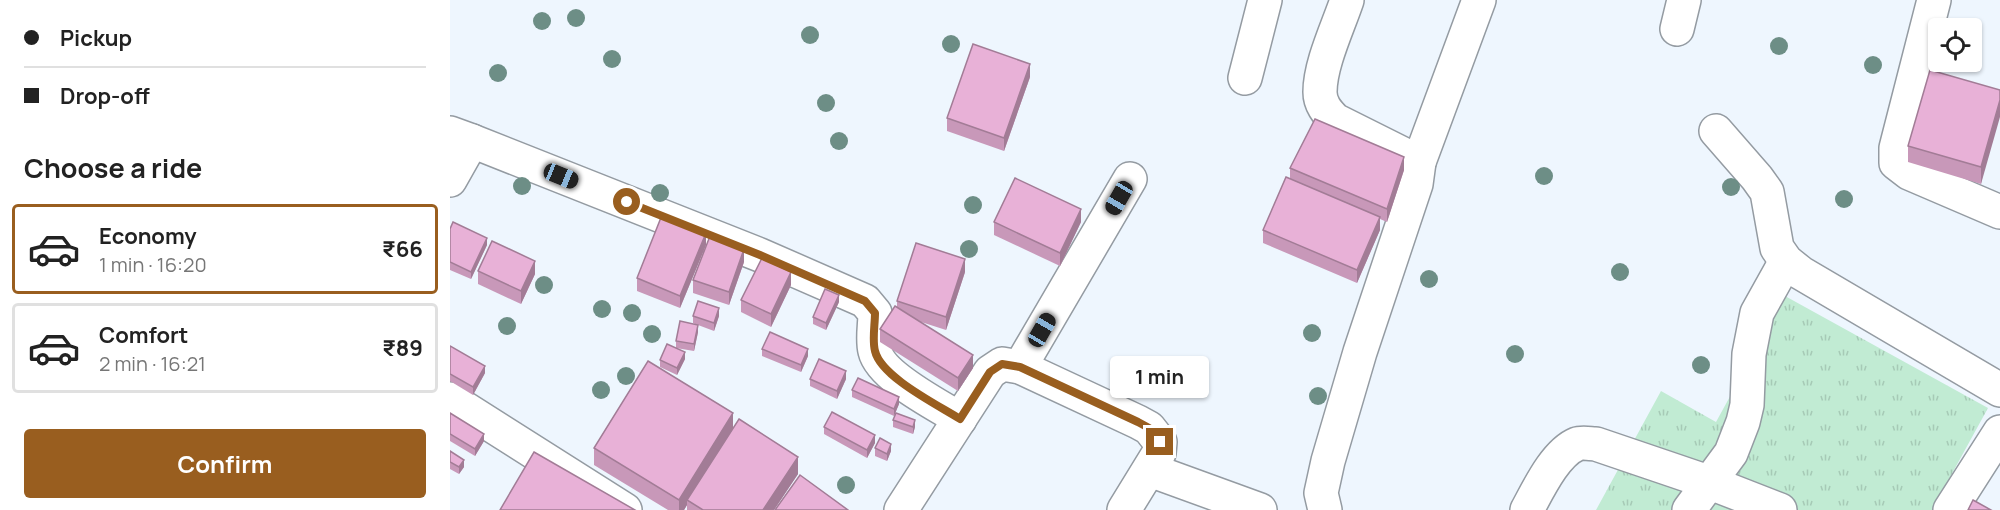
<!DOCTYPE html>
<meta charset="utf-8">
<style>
:root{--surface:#fff;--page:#f2f2f2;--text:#222;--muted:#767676;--line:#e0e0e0;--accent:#995e1f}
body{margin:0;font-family:Manrope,sans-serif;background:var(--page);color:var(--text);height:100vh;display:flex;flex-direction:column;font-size:22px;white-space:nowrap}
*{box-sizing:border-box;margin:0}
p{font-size:20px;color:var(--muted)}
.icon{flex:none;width:33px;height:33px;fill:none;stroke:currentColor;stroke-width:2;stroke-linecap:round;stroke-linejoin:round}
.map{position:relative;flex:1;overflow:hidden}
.details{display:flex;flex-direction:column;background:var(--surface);width:450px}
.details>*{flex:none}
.hud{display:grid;align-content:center;height:132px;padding:0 24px;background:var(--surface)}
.buttons{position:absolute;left:1478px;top:18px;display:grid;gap:12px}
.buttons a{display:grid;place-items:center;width:54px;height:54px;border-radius:6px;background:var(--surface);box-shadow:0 2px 4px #0004;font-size:30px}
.end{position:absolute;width:27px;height:27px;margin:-14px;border:8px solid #995e1f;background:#fff;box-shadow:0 0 0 3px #fff}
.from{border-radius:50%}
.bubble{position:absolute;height:42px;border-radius:6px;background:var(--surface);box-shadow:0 2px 4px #0004;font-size:20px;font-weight:700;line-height:42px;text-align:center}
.car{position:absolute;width:18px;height:36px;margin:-18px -9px;border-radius:8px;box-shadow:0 0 4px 2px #0007;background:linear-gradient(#222 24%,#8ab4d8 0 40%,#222 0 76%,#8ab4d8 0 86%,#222 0)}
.hud b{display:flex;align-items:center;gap:21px;height:57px;font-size:22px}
.hud b+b{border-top:2px solid var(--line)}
.hud i{width:15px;height:15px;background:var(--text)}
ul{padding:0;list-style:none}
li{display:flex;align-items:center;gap:18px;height:90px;margin:0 12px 9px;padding:0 12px;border:3px solid var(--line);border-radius:6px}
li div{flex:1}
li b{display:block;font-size:22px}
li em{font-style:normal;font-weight:700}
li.on{border-color:var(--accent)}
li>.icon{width:54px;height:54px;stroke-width:1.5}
h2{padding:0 24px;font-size:27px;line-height:72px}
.action{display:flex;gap:12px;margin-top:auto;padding:12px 24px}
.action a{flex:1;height:69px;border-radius:6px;background:var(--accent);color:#fff;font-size:24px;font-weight:700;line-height:69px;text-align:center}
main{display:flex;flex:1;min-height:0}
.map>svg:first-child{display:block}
.grass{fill:url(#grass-tufts)}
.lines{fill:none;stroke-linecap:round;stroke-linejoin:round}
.minor-casing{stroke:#949ba2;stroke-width:36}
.minor{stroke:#fff;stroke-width:33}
.tree{fill:#6d8e86}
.wall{fill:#c898b9}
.shaded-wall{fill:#a27c96}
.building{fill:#e8b1d7;stroke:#a27c96;stroke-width:1.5}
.route{stroke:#995e1f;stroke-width:8}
</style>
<main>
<section class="details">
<div class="hud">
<b><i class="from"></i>Pickup</b>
<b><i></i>Drop-off</b>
</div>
<h2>Choose a ride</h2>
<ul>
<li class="on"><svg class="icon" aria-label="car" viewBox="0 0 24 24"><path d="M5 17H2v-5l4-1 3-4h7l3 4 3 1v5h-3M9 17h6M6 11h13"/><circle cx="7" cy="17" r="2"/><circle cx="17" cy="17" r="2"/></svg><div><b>Economy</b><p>1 min · 16:20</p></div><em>₹66</em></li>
<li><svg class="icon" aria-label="car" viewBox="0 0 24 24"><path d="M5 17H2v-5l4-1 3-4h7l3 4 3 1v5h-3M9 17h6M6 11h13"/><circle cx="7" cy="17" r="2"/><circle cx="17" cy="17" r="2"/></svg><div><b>Comfort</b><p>2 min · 16:21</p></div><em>₹89</em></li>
</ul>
<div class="action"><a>Confirm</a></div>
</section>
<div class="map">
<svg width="1550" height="510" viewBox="0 0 1550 510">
<defs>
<pattern id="grass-tufts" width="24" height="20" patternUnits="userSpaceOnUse" patternTransform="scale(1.5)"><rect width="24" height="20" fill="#c1ebd3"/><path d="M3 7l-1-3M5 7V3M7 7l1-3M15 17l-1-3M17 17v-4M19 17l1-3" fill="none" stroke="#a6cab6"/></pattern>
</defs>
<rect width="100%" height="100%" fill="#eef6fe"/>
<path class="grass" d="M1335,296L1538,408L1482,510H1146L1211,391L1266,422Z"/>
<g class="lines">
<g class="minor-casing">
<g id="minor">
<path d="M1484,0L1446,148V163L1459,173L1550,212"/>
<path d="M1227,29L1234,0"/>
<path d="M795,78L815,0"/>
<path d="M1266,131L1307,178L1317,192L1327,248L1336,261L1351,273L1550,390"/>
<path d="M0,133L22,141L0,180"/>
<path d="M22,141L310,255L415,301L425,313C425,325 422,340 425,351C431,377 488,405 510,419"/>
<path d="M969,162L1029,0"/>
<path d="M570,367L680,179"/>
<path d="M0,399L175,510"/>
<path d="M700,470L810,510"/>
<path d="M451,510L540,372L552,364L570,367L688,422L699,428L710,442L709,453L674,510"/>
<path d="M875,510L871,493L878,461L910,352L966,184L969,162L885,120C877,112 870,104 870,92C870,64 888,27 897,0"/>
<path d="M1077,510C1088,490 1105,453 1127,444C1132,442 1141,444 1146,444L1258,482L1330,510"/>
<path d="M1239,510L1281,453L1293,422L1297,405L1299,354L1307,313L1336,261"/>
<path d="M1500,510L1550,432"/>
</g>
</g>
<use href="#minor" class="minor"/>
</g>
<g class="tree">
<circle cx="126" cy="18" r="9"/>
<circle cx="92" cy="21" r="9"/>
<circle cx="360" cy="35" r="9"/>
<circle cx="501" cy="44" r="9"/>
<circle cx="1329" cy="46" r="9"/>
<circle cx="162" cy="59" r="9"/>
<circle cx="1423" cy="65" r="9"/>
<circle cx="48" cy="73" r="9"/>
<circle cx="376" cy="103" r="9"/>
<circle cx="389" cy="141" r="9"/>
<circle cx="1094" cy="176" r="9"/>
<circle cx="72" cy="186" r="9"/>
<circle cx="1281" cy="187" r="9"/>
<circle cx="210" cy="193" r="9"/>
<circle cx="1394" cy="199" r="9"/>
<circle cx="523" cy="205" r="9"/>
<circle cx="519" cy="249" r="9"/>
<circle cx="1170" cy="272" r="9"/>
<circle cx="979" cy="279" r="9"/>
<circle cx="94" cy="285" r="9"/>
<circle cx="152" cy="309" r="9"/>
<circle cx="182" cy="313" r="9"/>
<circle cx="57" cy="326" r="9"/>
<circle cx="862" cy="333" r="9"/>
<circle cx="202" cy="334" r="9"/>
<circle cx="1065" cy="354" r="9"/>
<circle cx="1251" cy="365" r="9"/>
<circle cx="176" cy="376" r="9"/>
<circle cx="151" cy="390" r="9"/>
<circle cx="868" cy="396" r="9"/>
<circle cx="396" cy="485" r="9"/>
</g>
<g class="wall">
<path d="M580,77L554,151L497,131V118Z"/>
<path d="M1550,90L1531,184L1458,162V146Z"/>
<path d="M840,168L954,170L937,222L930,219V230L907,283L813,243V230L840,179Z"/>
<path d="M544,222H631L610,266L544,235Z"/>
<path d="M0,229L37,245L21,279L0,270Z"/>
<path d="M256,245L230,308L187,291V278Z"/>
<path d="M294,262L279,305L243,293V280Z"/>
<path d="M28,271L85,274L71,304L28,284Z"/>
<path d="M515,272L496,330L468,321L523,368L508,391L430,342V329L447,307V301Z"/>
<path d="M341,285L321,327L291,312V300Z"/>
<path d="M389,302L376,330L363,324V317Z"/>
<path d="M243,316H269L264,331L248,325V332L244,351L226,348V341L247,325L243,323Z"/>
<path d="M0,346L35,373L23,395L0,381Z"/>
<path d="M312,349L358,356L351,372L312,356Z"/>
<path d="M235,359L227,375L210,367V360Z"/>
<path d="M360,379H396L387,399L360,386Z"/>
<path d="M402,390L449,404L444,416L402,397Z"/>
<path d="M0,413L34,441L25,456L0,441Z"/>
<path d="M443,420L465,427L463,434L443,427Z"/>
<path d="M374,427L425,443L417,458L374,434Z"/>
<path d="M283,428L348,474L324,510H237V505L234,510H218L144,465V448Z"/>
<path d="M425,448L441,451L437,461L425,456Z"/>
<path d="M0,451L14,467L9,474L0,469Z"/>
</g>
<g class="shaded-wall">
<path d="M580,64V77L554,151V138Z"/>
<path d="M1550,100V117L1531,184V167Z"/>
<path d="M954,157V170L937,222V209Z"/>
<path d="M631,209V222L610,266V253Z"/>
<path d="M930,217V230L907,283V270Z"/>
<path d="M256,233V245L230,308V296Z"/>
<path d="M37,238V245L21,279V272Z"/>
<path d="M294,249V262L279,305V292Z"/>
<path d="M515,259V272L496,330V317Z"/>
<path d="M85,261V274L71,304V291Z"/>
<path d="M341,272V285L321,327V314Z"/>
<path d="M389,295V302L376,330V323Z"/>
<path d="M269,308V316L264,331V323Z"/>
<path d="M248,325V332L244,351V344Z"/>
<path d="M358,349V356L351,372V365Z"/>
<path d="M235,352V359L227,375V368Z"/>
<path d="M523,355V368L508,391V378Z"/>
<path d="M35,366V373L23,395V387Z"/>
<path d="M396,371V379L387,399V391Z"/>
<path d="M449,397V404L444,416V409Z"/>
<path d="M283,413V430L237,500V505L234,510H229V500Z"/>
<path d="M465,420V427L463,434V427Z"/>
<path d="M34,434V441L25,456V449Z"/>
<path d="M425,435V443L417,458V450Z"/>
<path d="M441,444V451L437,461V454Z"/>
<path d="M348,457V474L324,510H313Z"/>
<path d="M14,460V467L9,474V467Z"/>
</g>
<g class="building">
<path d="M523,44L580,64L554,138L497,118Z"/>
<path d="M1480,70L1550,90V100L1531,167L1458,146Z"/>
<path d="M865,119L954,157L937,209L840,168Z"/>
<path d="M836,177L930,217L907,270L813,230Z"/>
<path d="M565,178L631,209L610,253L544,222Z"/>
<path d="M212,215L256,233L230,296L187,278Z"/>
<path d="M3,222L37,238L21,272L0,262V229Z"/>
<path d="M260,236L294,249L279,292L243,280Z"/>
<path d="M42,241L85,261L71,291L28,271Z"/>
<path d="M466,243L515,259L496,317L447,301Z"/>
<path d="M312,258L341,272L321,314L291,300Z"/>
<path d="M375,289L389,295L376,323L363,317Z"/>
<path d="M248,301L269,308L264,323L243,316Z"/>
<path d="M445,306L523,355L508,378L430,329Z"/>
<path d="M230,321L248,325L244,344L226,341Z"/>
<path d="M320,332L358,349L351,365L312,349Z"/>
<path d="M217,344L235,352L227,368L210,360Z"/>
<path d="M0,346L35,366L23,387L0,374Z"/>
<path d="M369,359L396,371L387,391L360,379Z"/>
<path d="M198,361L283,413L229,500L144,448Z"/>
<path d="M408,378L449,397L444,409L402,390Z"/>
<path d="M382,412L425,435L417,450L374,427Z"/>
<path d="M0,413L34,434L25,449L0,434Z"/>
<path d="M446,413L465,420L463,427L443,420Z"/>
<path d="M289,419L348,457L313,510H253L237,500Z"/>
<path d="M430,438L441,444L437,454L425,448Z"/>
<path d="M0,451L14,460L9,467L0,462Z"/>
<path d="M84,452L185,510H50Z"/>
<path d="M350,475L398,510H325Z"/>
<path d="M1523,500L1541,510H1518Z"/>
</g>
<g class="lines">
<path class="route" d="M177,202L310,255L415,301L425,313C425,325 422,340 425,351C431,377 488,405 510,419L540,372L552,364L570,367L688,422L699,428L710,442"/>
</g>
</svg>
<div class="buttons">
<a><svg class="icon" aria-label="locate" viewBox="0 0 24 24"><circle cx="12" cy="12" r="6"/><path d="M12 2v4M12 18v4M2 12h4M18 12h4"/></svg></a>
</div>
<i class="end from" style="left:177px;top:202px"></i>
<i class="end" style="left:710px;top:442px"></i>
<div class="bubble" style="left:660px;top:356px;width:99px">1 min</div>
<i class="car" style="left:111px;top:176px;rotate:112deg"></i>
<i class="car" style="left:669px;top:198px;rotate:210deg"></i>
<i class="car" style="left:592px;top:330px;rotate:30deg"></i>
</div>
</main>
